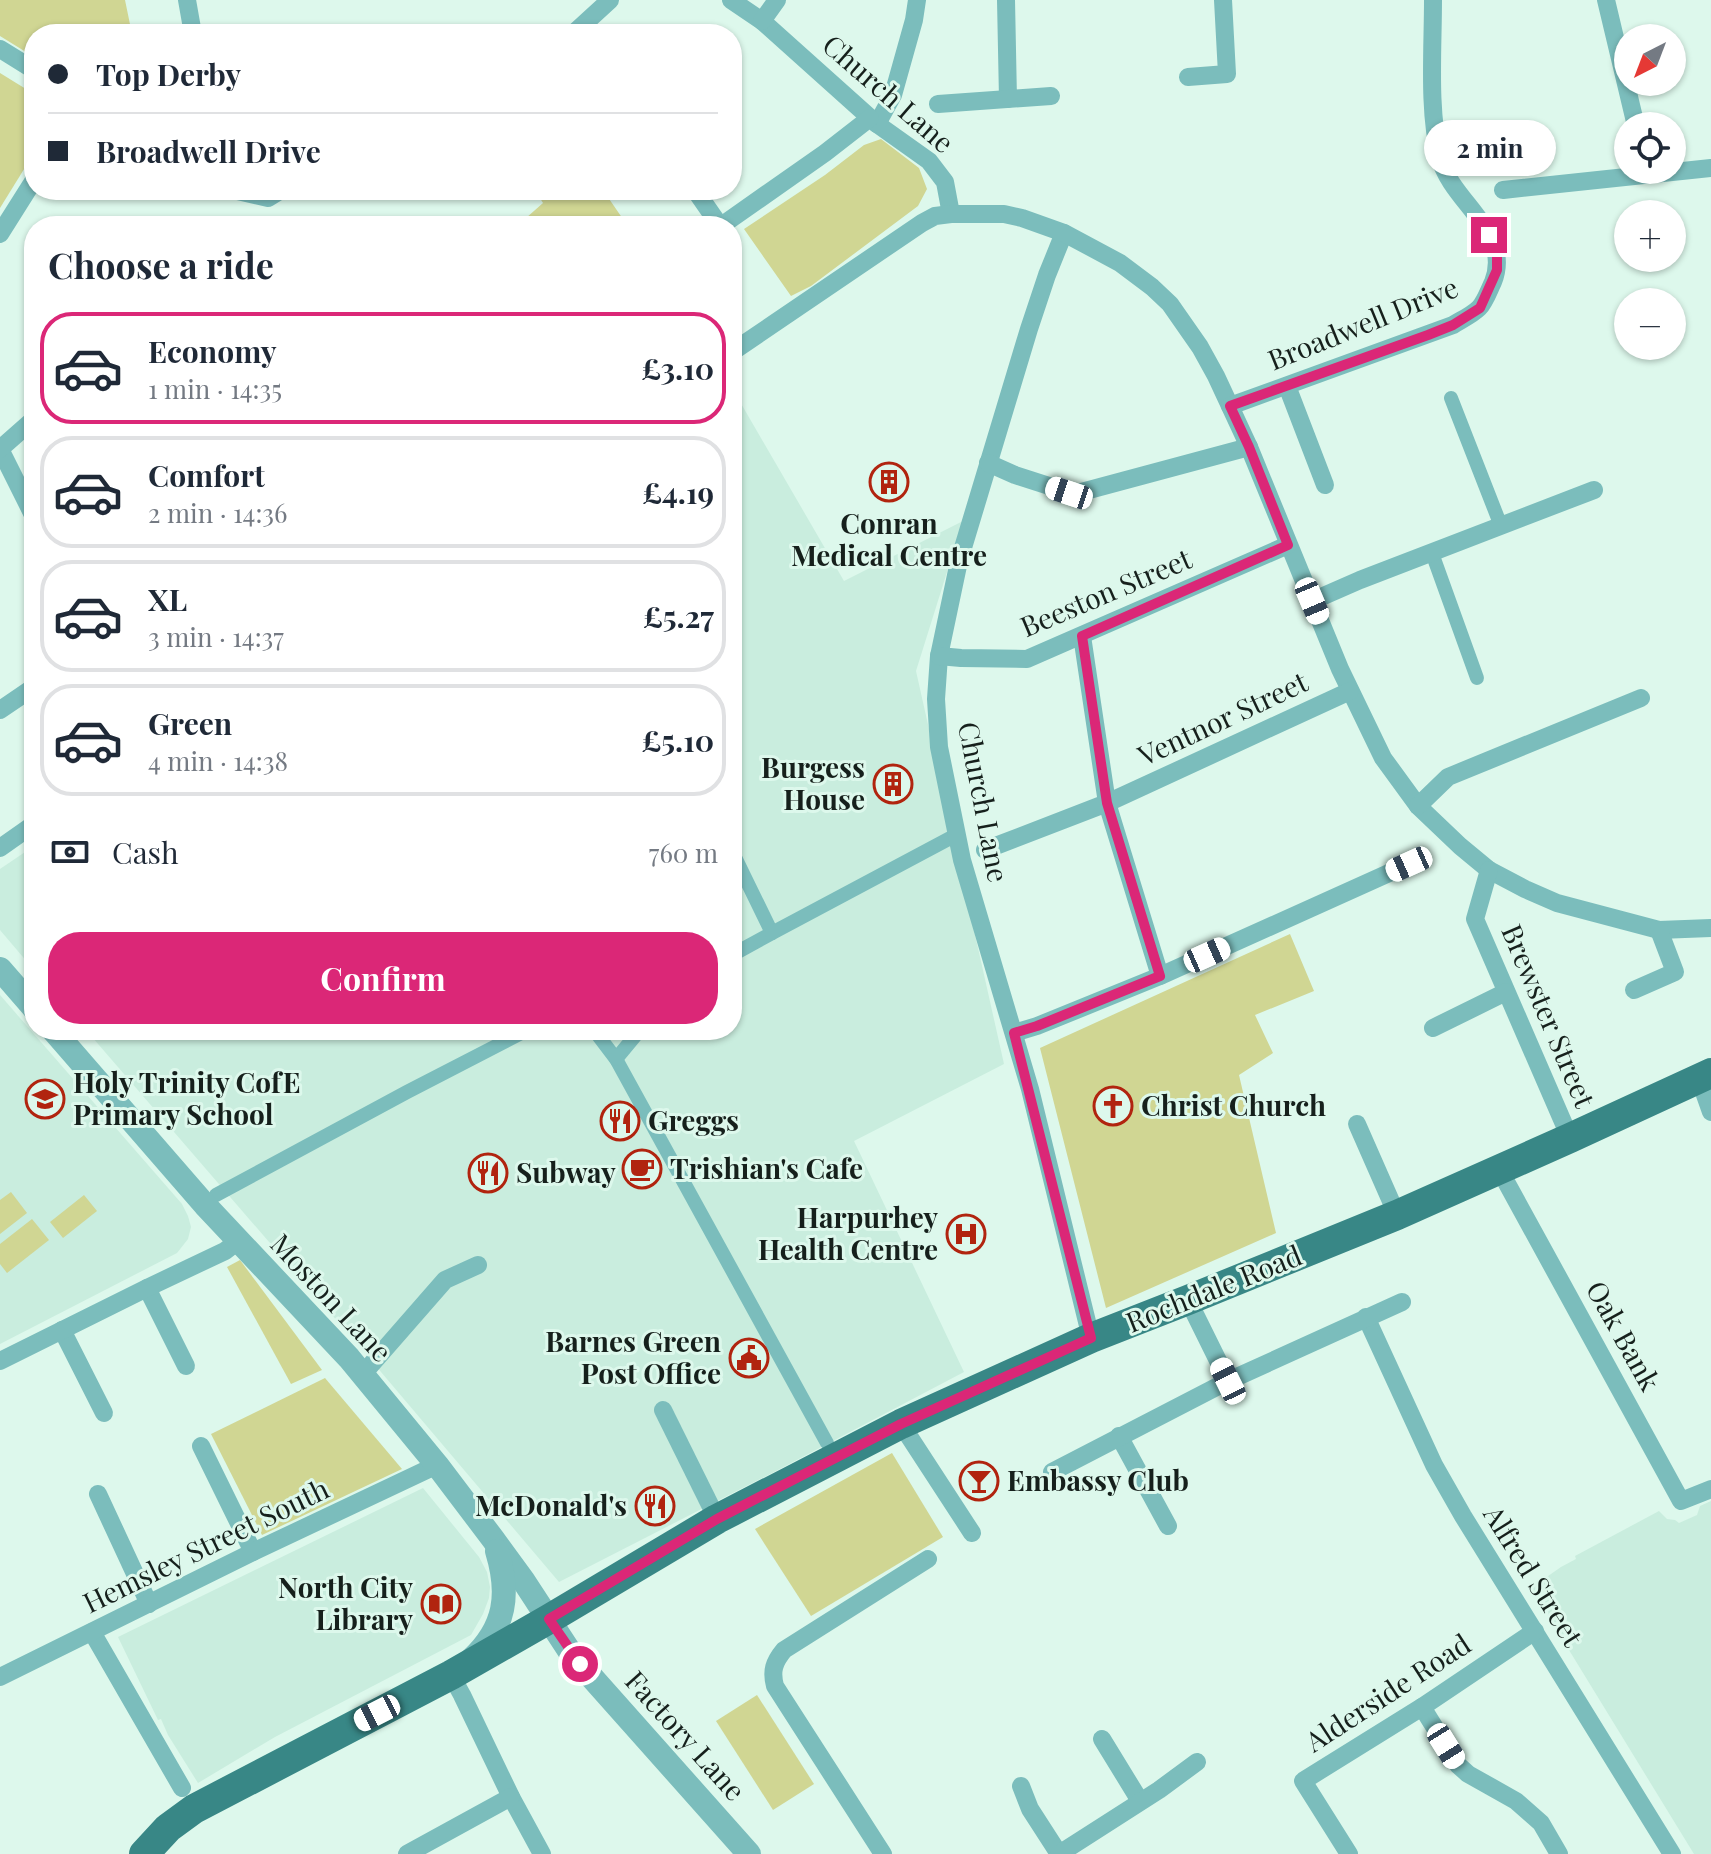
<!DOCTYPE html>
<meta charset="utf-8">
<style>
:root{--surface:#fff;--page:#f6f6f7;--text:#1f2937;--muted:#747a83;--line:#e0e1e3;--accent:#db2777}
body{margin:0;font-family:"Playfair Display",serif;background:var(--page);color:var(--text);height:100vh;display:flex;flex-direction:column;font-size:30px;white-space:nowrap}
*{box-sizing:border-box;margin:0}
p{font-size:26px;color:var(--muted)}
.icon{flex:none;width:44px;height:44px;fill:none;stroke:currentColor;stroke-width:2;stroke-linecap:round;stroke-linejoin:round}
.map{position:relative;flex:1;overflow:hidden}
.details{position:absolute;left:24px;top:216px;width:718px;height:824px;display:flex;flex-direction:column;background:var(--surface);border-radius:32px;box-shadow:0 2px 6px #0004}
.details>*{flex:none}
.hud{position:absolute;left:24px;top:24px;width:718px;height:176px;border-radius:32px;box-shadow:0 2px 6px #0004;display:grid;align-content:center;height:176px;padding:0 24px;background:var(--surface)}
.needle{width:52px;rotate:222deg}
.buttons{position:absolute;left:1614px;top:24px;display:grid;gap:16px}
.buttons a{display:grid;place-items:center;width:72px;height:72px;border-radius:50%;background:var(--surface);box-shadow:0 2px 6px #0004;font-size:40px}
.end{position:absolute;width:36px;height:36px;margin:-18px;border:10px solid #db2777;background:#fff;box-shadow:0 0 0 4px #fff}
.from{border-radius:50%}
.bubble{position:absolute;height:56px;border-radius:28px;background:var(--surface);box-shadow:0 2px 6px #0004;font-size:26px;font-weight:700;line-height:56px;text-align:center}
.car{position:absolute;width:24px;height:48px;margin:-24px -12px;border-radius:10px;box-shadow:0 0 6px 2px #0007;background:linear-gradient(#fff 24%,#345 0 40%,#fff 0 76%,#345 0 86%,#fff 0)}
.hud b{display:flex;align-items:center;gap:28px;height:76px;font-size:30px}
.hud b+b{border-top:2px solid var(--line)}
.hud i{width:20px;height:20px;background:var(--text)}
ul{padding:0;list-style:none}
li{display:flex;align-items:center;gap:24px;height:112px;margin:0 16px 12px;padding:0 8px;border:4px solid var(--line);border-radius:32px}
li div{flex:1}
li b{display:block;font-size:30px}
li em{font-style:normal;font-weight:700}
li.on{border-color:var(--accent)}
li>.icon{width:72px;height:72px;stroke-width:1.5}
h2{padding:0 24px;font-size:36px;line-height:96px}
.pay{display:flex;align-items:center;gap:20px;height:88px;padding:0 24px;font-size:30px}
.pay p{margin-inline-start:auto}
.button{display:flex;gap:16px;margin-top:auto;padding:16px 24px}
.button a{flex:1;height:92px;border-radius:32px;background:var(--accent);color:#fff;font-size:32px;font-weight:700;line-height:92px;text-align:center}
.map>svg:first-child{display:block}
.built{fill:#c9edde}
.green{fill:#d0d693}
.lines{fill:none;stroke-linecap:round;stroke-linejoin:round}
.pedestrian{stroke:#7bbdbc;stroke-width:14}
.minor{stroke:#7bbdbc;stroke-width:18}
.tertiary{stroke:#7bbdbc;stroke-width:24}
.primary{stroke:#388786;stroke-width:30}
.route{stroke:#db2777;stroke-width:10}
.labels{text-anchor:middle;stroke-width:6;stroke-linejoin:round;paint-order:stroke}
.street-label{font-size:28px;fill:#16201c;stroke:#ddf8ec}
.poi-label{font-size:28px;font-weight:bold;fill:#16201c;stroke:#ddf8ec;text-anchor:start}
</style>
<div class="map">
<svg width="1711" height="1854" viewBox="0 0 1711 1854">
<rect width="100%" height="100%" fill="#ddf8ec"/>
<g class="built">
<path d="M732,388L844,581L963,521L916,671L1004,1064L854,1141L964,1372L774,1472L559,1582L370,1359L86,1030H732Z"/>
<path d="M34,846V970L0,930V869Z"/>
<path d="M0,995L182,1204L188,1216L191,1227L188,1239L177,1253L0,1344Z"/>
<path d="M423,1488L479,1557L487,1572L490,1587L489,1598L483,1614L471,1635L275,1737L198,1783L168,1735L161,1719L158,1720L118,1637Z"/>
<path d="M1711,1501V1854H1694L1531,1588L1561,1567L1576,1559L1575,1556L1659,1511L1667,1519L1675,1520L1679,1523L1697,1515L1700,1506Z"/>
</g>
<g class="green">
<path d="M0,0H125L132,34H34V57L0,36Z"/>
<path d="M0,73L34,94V153L0,208Z"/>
<path d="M881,139L919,168L927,189L918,206L811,286L791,296L744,229L825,175L864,145Z"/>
<path d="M535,190H603L627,225L517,226L543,203Z"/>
<path d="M1290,934L1314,991L1255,1015L1273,1053L1239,1075L1276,1233L1106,1308L1040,1048Z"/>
<path d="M11,1192L27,1213L0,1234V1200Z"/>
<path d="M84,1195L97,1211L63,1238L50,1222Z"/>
<path d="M32,1219L49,1240L7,1273L0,1264V1244Z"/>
<path d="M240,1260L322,1370L291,1384L227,1267Z"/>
<path d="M325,1378L402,1469L262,1535L211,1434Z"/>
<path d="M892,1453L943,1537L811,1616L755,1529Z"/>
<path d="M757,1695L814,1784L773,1810L716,1721Z"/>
</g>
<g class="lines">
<g class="pedestrian">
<path d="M1451,398L1501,526"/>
<path d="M1432,553L1477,678"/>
<path d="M732,851L772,933L732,955"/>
<path d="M772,933L956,835"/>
<path d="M594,1030L616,1059L827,1443"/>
<path d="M616,1059L640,1030"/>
<path d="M216,1195L407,1092L527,1030"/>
</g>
<g class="minor">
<path d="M187,0L193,34"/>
<path d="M731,0L762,21L877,124L929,161L945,182L951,214"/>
<path d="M1006,0L1008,99"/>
<path d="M1606,0L1636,126"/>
<path d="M762,21L777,0"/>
<path d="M573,34L610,0"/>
<path d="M0,49L34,70"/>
<path d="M1188,77L1227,74L1223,0"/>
<path d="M938,104L1051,96"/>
<path d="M877,124L893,95L914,20L917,0"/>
<path d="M233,190L268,198L281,190"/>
<path d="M695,190L720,226"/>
<path d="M1503,190L1711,168"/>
<path d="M721,226L825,153L870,118"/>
<path d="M1064,233L1047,275L1029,329L959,561L939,656L936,699L939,747L962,860L1030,1089L1091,1338"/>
<path d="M0,234L34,180"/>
<path d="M732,352L922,223L935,216L951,214H1004L1022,218L1064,233L1120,263L1152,287L1170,304L1200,347L1216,376L1249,447L1340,669L1383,758L1418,806L1460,846L1489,870L1525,889L1557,903L1659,930L1711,928"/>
<path d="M1287,386L1325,485"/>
<path d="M1230,406L1453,325C1461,320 1472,315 1479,308C1485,302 1489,290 1493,282C1513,232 1451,202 1440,158C1428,110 1433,50 1433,0"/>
<path d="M0,449L34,517"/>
<path d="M0,449L34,419"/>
<path d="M988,463L1015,475L1074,494L1249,447"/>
<path d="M1312,601L1360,580L1594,490"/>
<path d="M1082,636L1107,803L1160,976"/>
<path d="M939,656L961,658L1027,659L1288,545"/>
<path d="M0,710L34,687"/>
<path d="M1418,806L1448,777L1641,698"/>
<path d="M0,848L34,824"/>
<path d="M985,850L1107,803L1350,691"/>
<path d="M1489,870L1475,919L1570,1138"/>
<path d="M1634,990L1675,972L1659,930"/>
<path d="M1433,1028L1506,992"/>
<path d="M1014,1033L1037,1026L1160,976L1409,864"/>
<path d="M1699,1078L1711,1112"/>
<path d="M1357,1124L1397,1215"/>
<path d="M1499,1169L1681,1501L1711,1489"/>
<path d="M147,1288L186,1366"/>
<path d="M1188,1300L1228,1381"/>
<path d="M1366,1317L1434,1465L1463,1516L1672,1854"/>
<path d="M62,1330L104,1413"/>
<path d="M0,1361L147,1288L225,1251L238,1241"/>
<path d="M362,1375L445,1280L478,1265"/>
<path d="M663,1410L717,1519"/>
<path d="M901,1424L972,1533"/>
<path d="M1119,1436L1168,1526"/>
<path d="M201,1446L253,1552"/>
<path d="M1052,1472L1228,1381L1402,1302"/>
<path d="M98,1494L149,1604"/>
<path d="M92,1632L182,1788"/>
<path d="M451,1675L462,1695L511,1797L542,1854"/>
<path d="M0,1677L253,1552L437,1465"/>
<path d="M1422,1707L1458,1765L1468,1774L1516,1801L1541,1823L1559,1854"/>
<path d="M1102,1739L1140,1801"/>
<path d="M1021,1786L1030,1809L1059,1854"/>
<path d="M407,1854L511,1797"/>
<path d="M883,1854L775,1686C771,1671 774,1662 784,1650L928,1559"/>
<path d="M1059,1854L1159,1790L1197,1762"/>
<path d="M1349,1854L1303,1781L1422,1707L1535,1631"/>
</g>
<g class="tertiary">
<path d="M0,969L34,1008"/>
<path d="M53,1030L205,1205L349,1358L437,1465L493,1539L523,1580L572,1655L749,1854"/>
<path d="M472,1659C506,1627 510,1594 497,1551"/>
</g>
<path class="primary" d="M144,1854L168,1828L194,1809L451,1675L549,1619L717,1519L901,1424L1091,1338L1188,1300L1397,1215L1570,1138L1711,1073"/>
</g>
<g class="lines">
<path class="route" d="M580,1664L549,1619L717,1519L901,1424L1091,1338L1014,1033L1037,1026L1160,976L1107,803L1082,636L1288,545L1249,447L1230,406L1428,335L1453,325L1480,308L1497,270V254L1489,235"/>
</g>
<defs>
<g id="building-ring" transform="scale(2)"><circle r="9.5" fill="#ddf8ec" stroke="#b1240f" stroke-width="1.5"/><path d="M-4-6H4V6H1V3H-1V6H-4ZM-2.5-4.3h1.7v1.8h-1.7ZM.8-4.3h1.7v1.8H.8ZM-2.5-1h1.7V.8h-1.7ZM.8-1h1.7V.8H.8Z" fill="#b1240f"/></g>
<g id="school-ring" transform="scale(2)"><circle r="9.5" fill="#ddf8ec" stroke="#b1240f" stroke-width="1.5"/><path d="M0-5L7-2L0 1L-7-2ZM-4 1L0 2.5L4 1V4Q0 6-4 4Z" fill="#b1240f"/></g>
<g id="church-ring" transform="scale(2)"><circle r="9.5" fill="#ddf8ec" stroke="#b1240f" stroke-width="1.5"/><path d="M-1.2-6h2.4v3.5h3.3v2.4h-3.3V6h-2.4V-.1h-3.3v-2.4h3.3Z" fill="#b1240f"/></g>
<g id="restaurant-ring" transform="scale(2)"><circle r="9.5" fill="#ddf8ec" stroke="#b1240f" stroke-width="1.5"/><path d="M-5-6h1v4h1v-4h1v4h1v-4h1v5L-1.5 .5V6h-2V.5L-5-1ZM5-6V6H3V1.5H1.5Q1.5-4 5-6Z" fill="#b1240f"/></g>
<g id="cafe-ring" transform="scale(2)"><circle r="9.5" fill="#ddf8ec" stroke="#b1240f" stroke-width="1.5"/><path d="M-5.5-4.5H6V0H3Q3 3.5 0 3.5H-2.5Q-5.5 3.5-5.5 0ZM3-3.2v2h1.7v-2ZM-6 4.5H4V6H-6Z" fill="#b1240f"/></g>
<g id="hospital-ring" transform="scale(2)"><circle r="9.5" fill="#ddf8ec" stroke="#b1240f" stroke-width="1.5"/><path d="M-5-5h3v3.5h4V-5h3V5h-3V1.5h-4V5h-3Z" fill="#b1240f"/></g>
<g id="civic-ring" transform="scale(2)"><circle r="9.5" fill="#ddf8ec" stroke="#b1240f" stroke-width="1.5"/><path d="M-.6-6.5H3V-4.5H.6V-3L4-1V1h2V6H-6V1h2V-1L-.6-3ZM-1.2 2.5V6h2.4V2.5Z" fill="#b1240f"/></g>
<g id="bar-ring" transform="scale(2)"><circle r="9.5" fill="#ddf8ec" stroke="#b1240f" stroke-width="1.5"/><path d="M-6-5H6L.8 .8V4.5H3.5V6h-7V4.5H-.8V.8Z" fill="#b1240f"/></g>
<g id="library-ring" transform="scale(2)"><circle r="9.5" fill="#ddf8ec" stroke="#b1240f" stroke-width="1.5"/><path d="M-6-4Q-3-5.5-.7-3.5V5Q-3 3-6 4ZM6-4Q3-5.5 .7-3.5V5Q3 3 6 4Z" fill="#b1240f"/></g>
</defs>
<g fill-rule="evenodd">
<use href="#building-ring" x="889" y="482"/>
<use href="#building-ring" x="893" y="784"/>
<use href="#school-ring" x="45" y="1099"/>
<use href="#church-ring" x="1113" y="1106"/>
<use href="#restaurant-ring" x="620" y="1121"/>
<use href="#cafe-ring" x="642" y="1169"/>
<use href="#restaurant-ring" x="488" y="1173"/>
<use href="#hospital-ring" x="966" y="1234"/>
<use href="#civic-ring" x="749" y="1358"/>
<use href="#bar-ring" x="979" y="1481"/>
<use href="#restaurant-ring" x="655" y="1506"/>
<use href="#library-ring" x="441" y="1604"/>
</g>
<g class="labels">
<g class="street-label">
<text transform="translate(888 94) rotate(41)" y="10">Church Lane</text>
<text transform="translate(1363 324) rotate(-22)" y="10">Broadwell Drive</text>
<text transform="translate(1106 593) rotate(-23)" y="10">Beeston Street</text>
<text transform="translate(1223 719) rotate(-25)" y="10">Ventnor Street</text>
<text transform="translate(983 802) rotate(79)" y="10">Church Lane</text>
<text transform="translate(1548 1016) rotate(67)" y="10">Brewster Street</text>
<text transform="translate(1214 1289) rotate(-22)" y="10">Rochdale Road</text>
<text transform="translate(331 1298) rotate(47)" y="10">Moston Lane</text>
<text transform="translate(1623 1336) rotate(61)" y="10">Oak Bank</text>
<text transform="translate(206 1546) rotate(-26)" y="10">Hemsley Street South</text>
<text transform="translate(1533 1576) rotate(58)" y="10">Alfred Street</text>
<text transform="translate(1388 1693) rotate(-33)" y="10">Alderside Road</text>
<text transform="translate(685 1736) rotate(48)" y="10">Factory Lane</text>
</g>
<g class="poi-label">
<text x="889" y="534" text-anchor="middle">Conran<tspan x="889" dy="32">Medical Centre</tspan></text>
<text x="865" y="778" text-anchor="end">Burgess<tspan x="865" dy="32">House</tspan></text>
<text x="73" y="1093">Holy Trinity CofE<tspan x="73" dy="32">Primary School</tspan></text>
<text x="1141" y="1116">Christ Church</text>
<text x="648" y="1131">Greggs</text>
<text x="670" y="1179">Trishian's Cafe</text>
<text x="516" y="1183">Subway</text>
<text x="938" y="1228" text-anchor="end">Harpurhey<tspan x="938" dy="32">Health Centre</tspan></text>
<text x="721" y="1352" text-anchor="end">Barnes Green<tspan x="721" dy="32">Post Office</tspan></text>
<text x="1007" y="1491">Embassy Club</text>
<text x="627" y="1516" text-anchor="end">McDonald's</text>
<text x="413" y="1598" text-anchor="end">North City<tspan x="413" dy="32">Library</tspan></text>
</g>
</g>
</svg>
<div class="buttons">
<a><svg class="needle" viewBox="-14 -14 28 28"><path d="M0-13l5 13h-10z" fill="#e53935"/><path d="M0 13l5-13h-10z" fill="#747a83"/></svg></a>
<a><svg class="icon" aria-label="locate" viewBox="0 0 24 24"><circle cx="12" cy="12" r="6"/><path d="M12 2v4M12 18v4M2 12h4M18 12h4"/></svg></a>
<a>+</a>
<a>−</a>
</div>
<i class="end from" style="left:580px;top:1664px"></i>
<i class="end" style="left:1489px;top:235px"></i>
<div class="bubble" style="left:1424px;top:120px;width:132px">2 min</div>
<i class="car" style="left:1069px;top:493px;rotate:288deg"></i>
<i class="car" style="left:1312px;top:601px;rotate:157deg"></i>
<i class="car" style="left:1409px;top:864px;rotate:246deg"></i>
<i class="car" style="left:1207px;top:955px;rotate:66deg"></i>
<i class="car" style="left:1228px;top:1381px;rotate:334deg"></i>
<i class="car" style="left:377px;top:1713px;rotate:243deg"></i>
<i class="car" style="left:1446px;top:1746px;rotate:148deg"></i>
<div class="hud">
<b><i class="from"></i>Top Derby</b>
<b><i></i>Broadwell Drive</b>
</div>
<section class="details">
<h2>Choose a ride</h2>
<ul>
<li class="on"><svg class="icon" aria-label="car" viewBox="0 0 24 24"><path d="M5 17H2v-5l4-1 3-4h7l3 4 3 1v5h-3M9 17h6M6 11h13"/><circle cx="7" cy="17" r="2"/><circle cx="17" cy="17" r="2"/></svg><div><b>Economy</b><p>1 min · 14:35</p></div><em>£3.10</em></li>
<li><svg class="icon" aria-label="car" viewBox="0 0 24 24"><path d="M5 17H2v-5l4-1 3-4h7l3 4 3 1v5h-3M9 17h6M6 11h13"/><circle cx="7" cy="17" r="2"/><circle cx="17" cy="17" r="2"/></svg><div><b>Comfort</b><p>2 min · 14:36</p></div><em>£4.19</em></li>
<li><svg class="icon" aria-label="car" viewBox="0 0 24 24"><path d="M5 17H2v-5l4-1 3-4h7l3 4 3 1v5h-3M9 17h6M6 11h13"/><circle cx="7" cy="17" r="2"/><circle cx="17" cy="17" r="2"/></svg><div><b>XL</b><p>3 min · 14:37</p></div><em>£5.27</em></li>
<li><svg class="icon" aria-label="car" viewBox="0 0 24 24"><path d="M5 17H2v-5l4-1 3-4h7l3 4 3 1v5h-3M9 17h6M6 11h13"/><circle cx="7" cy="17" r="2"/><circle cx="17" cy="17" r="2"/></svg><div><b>Green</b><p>4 min · 14:38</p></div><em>£5.10</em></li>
</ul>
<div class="pay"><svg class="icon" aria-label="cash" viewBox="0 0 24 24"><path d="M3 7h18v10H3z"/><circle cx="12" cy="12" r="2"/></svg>Cash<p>760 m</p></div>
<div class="button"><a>Confirm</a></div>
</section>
</div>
